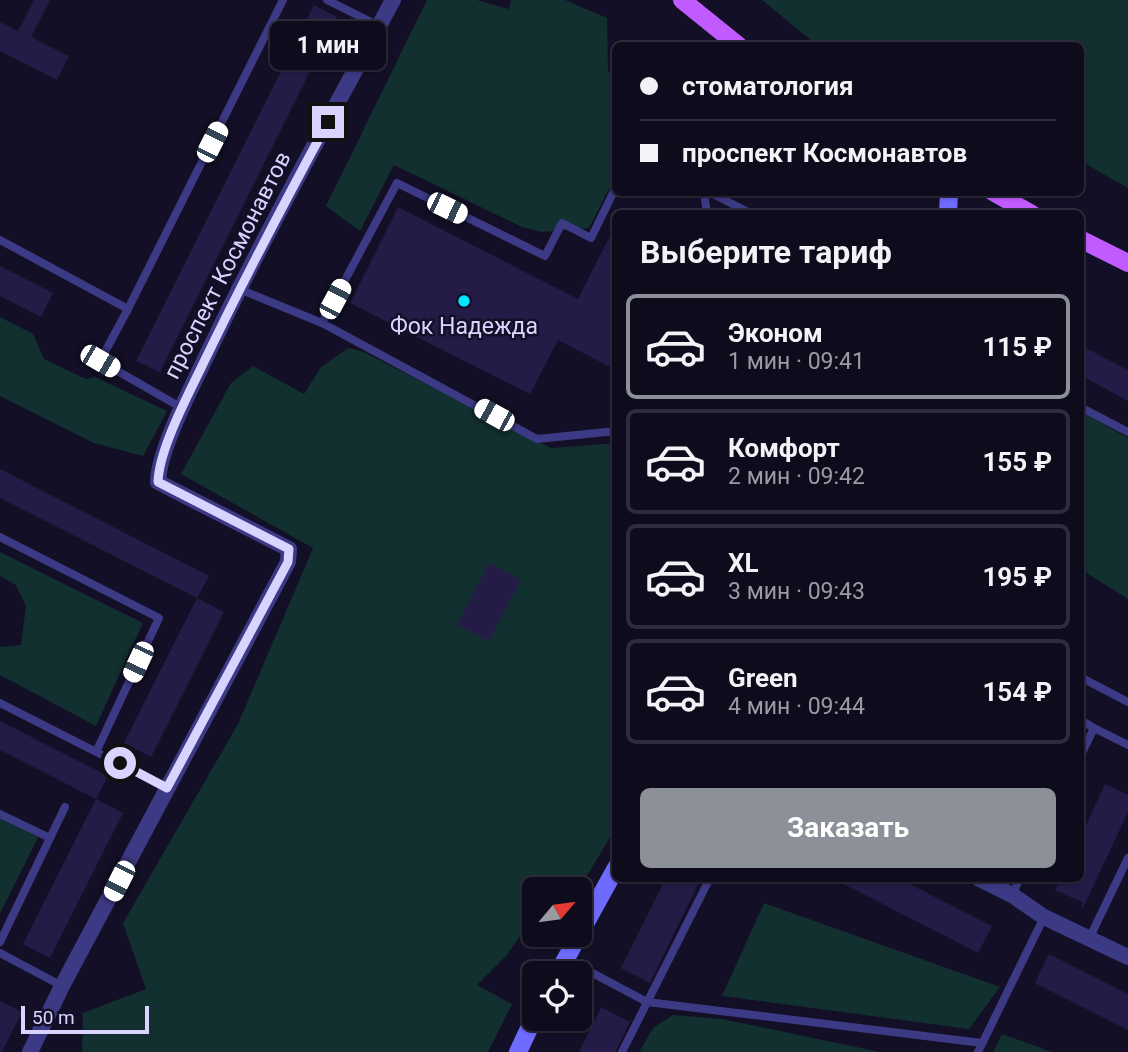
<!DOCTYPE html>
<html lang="ru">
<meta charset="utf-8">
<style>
:root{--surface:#0e0b1c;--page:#171425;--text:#f1f3f6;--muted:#9b9ba3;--line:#2e2b3b;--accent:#8c9099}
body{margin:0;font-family:Roboto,sans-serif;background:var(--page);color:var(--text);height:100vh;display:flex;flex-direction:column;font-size:26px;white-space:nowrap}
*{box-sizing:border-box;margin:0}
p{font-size:23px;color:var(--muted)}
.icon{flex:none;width:38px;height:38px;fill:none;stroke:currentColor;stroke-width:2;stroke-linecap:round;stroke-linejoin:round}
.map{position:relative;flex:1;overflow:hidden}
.drawer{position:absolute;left:612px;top:210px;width:472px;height:672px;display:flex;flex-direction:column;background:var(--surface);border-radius:10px;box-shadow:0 2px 5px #0004,0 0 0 2px var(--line)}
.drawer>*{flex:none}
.hud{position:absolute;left:612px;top:42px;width:472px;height:154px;border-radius:10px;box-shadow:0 2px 5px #0004,0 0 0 2px var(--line);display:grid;align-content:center;height:154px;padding:0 28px;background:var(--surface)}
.needle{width:46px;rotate:61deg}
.controls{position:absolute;left:522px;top:877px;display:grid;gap:14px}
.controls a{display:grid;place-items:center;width:70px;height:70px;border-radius:10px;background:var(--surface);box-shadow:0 2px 5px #0004,0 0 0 2px var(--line);font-size:35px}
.scale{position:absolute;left:21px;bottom:18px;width:128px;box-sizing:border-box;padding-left:7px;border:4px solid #d9d4ff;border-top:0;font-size:19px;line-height:24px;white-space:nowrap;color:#d9d4ff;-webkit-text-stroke:5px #130f26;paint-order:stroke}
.end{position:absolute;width:32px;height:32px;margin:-16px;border:9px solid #d9d4ff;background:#111;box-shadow:0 0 0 4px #111}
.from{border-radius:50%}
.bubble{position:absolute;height:49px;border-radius:10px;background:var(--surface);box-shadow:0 2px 5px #0004,0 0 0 2px var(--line);font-size:23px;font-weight:700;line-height:49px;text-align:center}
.car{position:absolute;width:21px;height:42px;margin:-21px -10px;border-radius:9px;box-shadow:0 0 5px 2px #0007;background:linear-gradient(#fff 24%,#345 0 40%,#fff 0 76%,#345 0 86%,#fff 0)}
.hud b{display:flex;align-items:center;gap:24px;height:66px;font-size:26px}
.hud b+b{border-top:2px solid var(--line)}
.hud i{width:18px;height:18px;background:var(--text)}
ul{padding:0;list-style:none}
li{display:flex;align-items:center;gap:21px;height:105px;margin:0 14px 10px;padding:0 14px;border:4px solid var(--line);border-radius:10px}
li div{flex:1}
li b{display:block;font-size:26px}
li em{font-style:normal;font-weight:700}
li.selected{border-color:var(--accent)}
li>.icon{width:63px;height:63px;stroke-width:1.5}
h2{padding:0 28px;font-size:32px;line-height:84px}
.button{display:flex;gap:14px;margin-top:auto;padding:14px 28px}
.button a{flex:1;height:80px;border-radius:10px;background:var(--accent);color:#fff;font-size:28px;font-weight:700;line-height:80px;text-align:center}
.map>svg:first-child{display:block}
.green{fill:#12302f}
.building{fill:#241b47}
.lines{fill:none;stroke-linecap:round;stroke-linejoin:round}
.service{stroke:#3d3a85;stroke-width:8}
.minor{stroke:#3d3a85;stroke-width:16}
.secondary{stroke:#6f6bff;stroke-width:18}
.primary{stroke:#c25bff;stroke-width:18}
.route{stroke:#d9d4ff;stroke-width:9}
.poi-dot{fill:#00e5ff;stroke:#130f26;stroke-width:2.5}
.labels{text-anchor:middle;stroke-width:5;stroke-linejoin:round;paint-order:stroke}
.street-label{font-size:23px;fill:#d9d4ff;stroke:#130f26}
.poi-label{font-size:23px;fill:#d9d4ff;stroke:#130f26}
</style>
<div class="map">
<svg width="1128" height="1052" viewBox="0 0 1128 1052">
<rect width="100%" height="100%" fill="#130f26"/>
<g class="green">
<path d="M427,0H477L509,9L511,0H565L607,18L608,71L616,76V175L589,228L542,232L522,227L394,165L360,231L326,206Z"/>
<path d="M762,0H1128V188L1082,162V46L817,45Z"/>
<path d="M0,317L33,334L44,359L86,379L95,377L167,411L143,456L94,443L0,396Z"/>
<path d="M348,348L364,352L551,448L616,443V827L590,871L577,889H534V934L542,935L539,938L520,936L507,955L477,985L512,1004L488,1052H82L83,1013L146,989L123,923L238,724L313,548L181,474L231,383L253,366L304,394L321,367Z"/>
<path d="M1082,412L1128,438V599L1082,570Z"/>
<path d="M0,552L143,623L96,726L0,675V647L21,645L26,606L16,585L0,576Z"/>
<path d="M0,818L38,837L0,913Z"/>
<path d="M764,903L1000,987L969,1029L722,996Z"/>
<path d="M673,1015L722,1019L880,1052H639L653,1028Z"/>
<path d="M1002,1034L1052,1052H993Z"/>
</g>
<g class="building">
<path d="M34,0H50L31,37L69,56L57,80L0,51V22L18,31Z"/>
<path d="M314,5L337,17L160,372L136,361Z"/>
<path d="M398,207L578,299L616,224V370L558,340L530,394L350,303Z"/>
<path d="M0,266L53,293L41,317L0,296Z"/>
<path d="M1082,346L1128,370V401L1082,376Z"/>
<path d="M0,469L209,576L197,598L0,498Z"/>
<path d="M489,563L521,580L489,641L457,625Z"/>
<path d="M197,598L224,612L151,757L124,743Z"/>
<path d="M0,721L108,776L96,799L0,750Z"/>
<path d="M1105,784L1128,795V812L1082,910V902L1055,890L1061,878H1082V834Z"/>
<path d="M96,799L123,813L50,958L23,944Z"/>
<path d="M666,878H701L650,983L621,968Z"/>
<path d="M832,878H898L992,926L978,953Z"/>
<path d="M1049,954L1128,994V1030L1035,983Z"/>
<path d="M0,1001L22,1012L2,1052H0Z"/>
<path d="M601,1007L630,1022L615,1052H579Z"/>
</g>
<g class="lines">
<g class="service">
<path d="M327,0L379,26"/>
<path d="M704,192L707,214"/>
<path d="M709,192L752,214"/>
<path d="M0,240L128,309L100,361L182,408"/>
<path d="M239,289L322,323L537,439L616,431"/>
<path d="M128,309L283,0"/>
<path d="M322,323L397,183L545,256L562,223L591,238L616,187"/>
<path d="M1082,408L1128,432"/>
<path d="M0,537L159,618L97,750"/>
<path d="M1082,678L1128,702"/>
<path d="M0,703L167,788"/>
<path d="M1082,721L1094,728L1082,753"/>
<path d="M1094,728L1128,745"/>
<path d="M0,814L50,838L0,942"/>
<path d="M50,838L65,807"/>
<path d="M1012,895L1020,878"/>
<path d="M1089,939L1128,858"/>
<path d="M0,953L62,986"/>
<path d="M566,959L647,1002L982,1043"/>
<path d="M622,1052L710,878"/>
<path d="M978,1052L1044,917"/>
</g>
<g class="minor">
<path d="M978,878L1012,895L1044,917L1128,957"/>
<path d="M30,1052L62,986L288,562L289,549L158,482C159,449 190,391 205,359C263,237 329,119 393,0"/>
</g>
<g class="secondary">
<path d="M948,214L949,192"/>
<path d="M558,973L616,868"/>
<path d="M518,1052L534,1018"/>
</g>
<g class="primary">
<path d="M682,0L739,46"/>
<path d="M993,192L1032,214"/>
<path d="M1082,240L1128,263"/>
</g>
</g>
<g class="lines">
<path class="route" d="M120,763L167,788L288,562L289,549L158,482C159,450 186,399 201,368C241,285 284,203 328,122"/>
</g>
<circle class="poi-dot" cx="464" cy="301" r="7"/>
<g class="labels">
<g class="street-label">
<text transform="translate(227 265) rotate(-63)" y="8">проспект Космонавтов</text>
</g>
<g class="poi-label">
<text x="464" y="334">Фок Надежда</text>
</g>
</g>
</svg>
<div class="controls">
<a><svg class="needle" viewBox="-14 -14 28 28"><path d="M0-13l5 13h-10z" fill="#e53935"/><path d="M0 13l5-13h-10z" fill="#9b9ba3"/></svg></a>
<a><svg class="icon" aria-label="locate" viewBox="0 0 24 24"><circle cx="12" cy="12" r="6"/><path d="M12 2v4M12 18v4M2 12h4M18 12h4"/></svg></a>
</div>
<div class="scale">50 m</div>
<i class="end from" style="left:120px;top:763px"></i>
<i class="end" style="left:328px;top:122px"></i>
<div class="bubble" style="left:270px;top:21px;width:116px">1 мин</div>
<i class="car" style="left:212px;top:142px;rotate:27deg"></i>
<i class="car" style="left:447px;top:208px;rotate:116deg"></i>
<i class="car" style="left:335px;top:299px;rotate:28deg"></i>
<i class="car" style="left:100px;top:361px;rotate:120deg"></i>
<i class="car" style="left:494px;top:415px;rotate:299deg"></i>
<i class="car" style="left:138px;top:662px;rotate:205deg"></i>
<i class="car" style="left:119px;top:881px;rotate:207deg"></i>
<div class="hud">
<b><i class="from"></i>стоматология</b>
<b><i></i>проспект Космонавтов</b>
</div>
<section class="drawer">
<h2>Выберите тариф</h2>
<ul>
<li class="selected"><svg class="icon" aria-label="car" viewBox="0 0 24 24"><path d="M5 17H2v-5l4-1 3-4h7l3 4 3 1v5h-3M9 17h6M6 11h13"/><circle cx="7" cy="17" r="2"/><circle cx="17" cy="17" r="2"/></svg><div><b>Эконом</b><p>1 мин · 09:41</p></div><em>115 ₽</em></li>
<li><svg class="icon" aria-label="car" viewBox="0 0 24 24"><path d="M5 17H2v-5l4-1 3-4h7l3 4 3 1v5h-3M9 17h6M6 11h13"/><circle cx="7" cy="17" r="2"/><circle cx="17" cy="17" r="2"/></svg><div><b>Комфорт</b><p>2 мин · 09:42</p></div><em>155 ₽</em></li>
<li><svg class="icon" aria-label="car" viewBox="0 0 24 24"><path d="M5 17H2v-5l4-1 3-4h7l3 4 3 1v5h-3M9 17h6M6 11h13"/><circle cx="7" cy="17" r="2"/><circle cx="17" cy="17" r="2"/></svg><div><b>XL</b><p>3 мин · 09:43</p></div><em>195 ₽</em></li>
<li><svg class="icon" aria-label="car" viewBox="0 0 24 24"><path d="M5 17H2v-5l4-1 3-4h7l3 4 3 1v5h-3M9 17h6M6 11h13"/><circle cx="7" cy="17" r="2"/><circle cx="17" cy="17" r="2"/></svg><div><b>Green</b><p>4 мин · 09:44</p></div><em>154 ₽</em></li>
</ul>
<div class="button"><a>Заказать</a></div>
</section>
</div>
